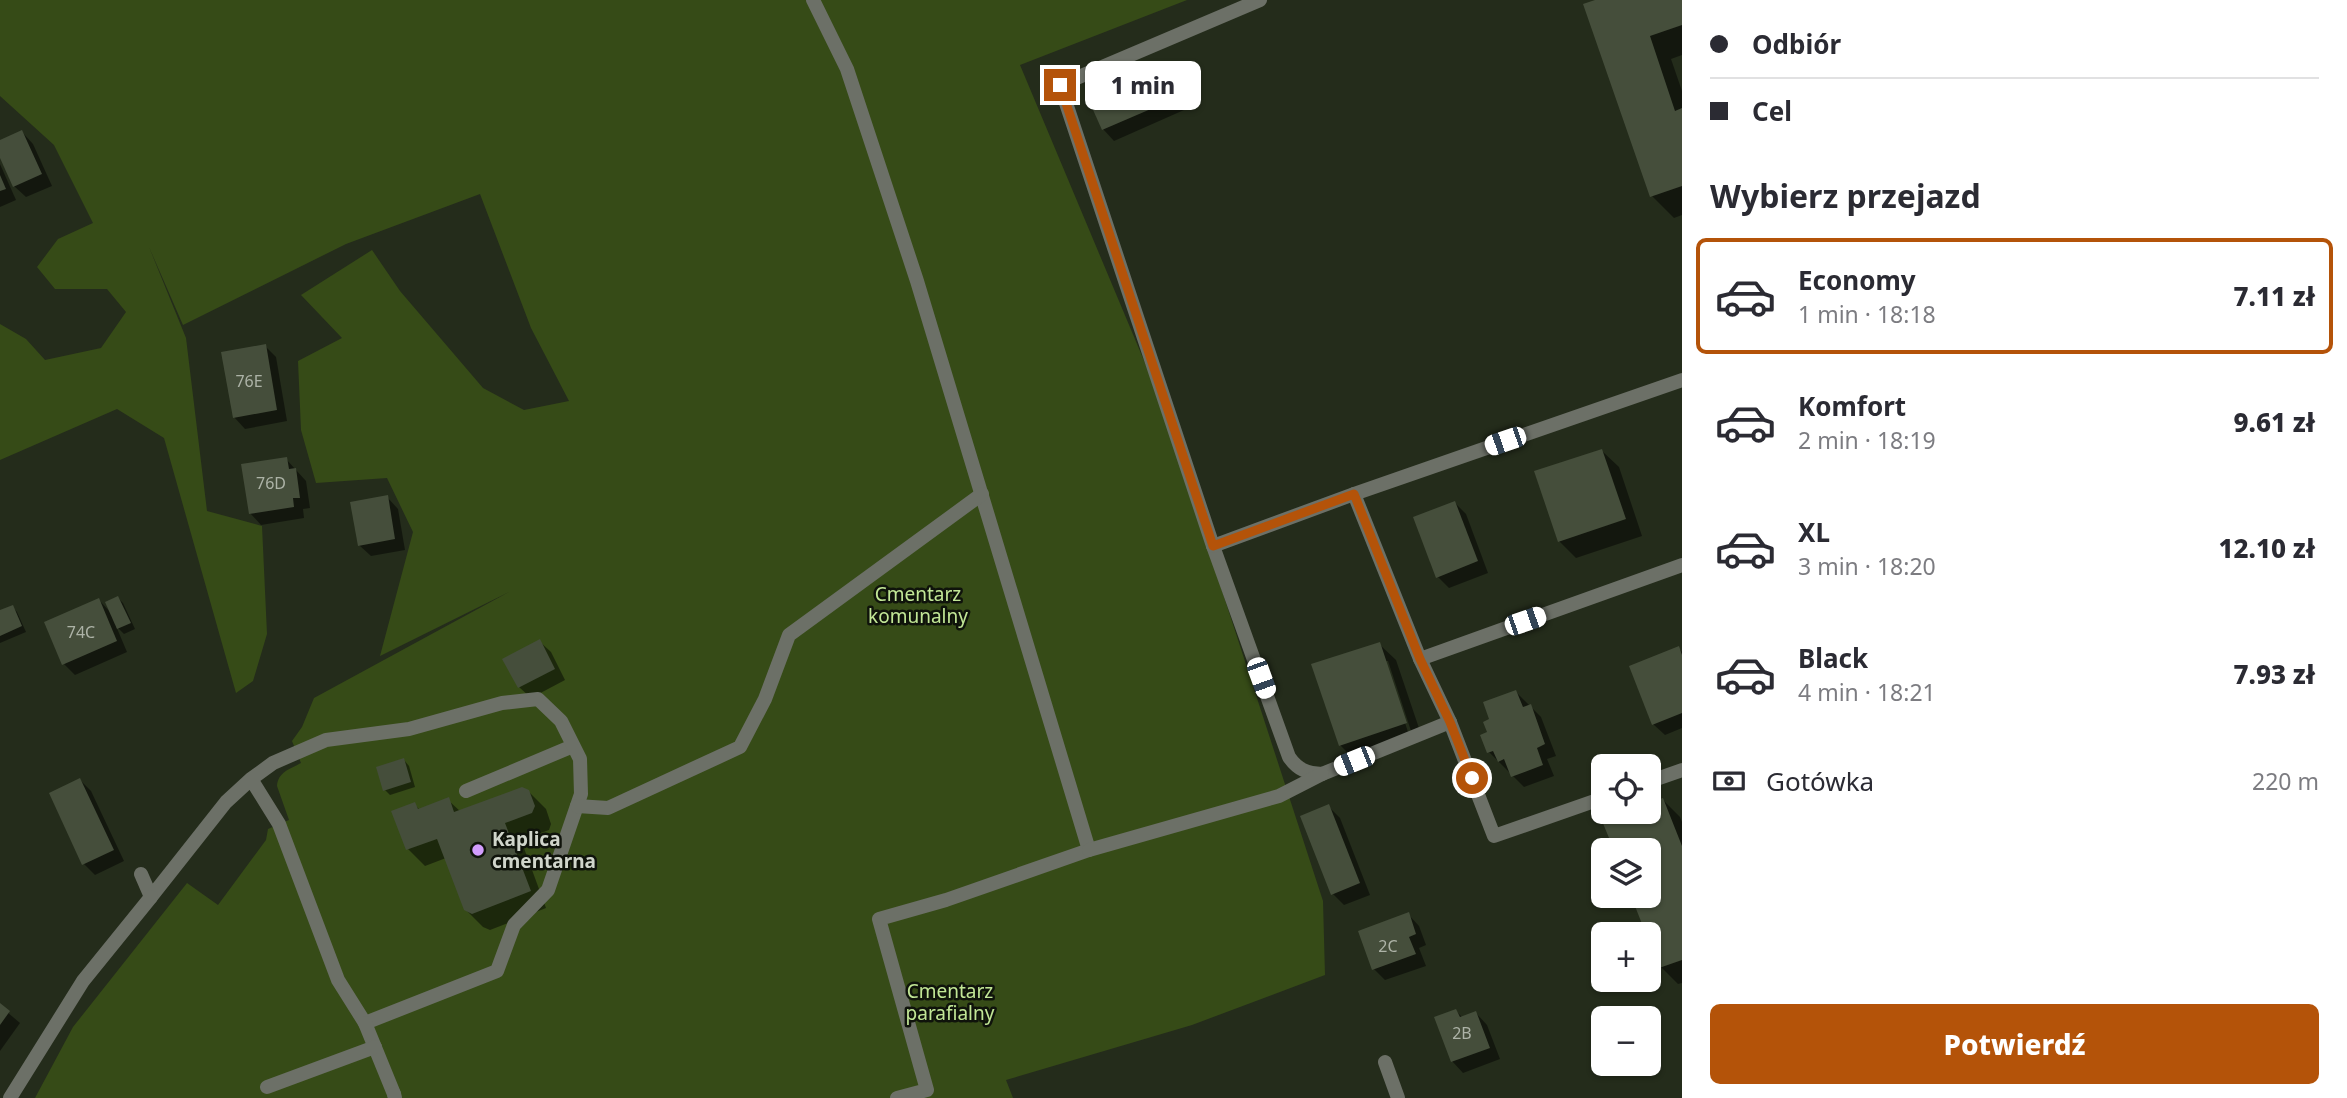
<!DOCTYPE html>
<html lang="pl">
<meta charset="utf-8">
<style>
:root{--surface:#fff;--page:#f7f7f7;--text:#2b2b33;--muted:#7c7c81;--line:#e1e1e2;--accent:#b45309}
body{margin:0;font-family:"Noto Sans",sans-serif;background:var(--page);color:var(--text);height:100vh;display:flex;flex-direction:column;font-size:26px;white-space:nowrap}
*{box-sizing:border-box;margin:0}
p{font-size:23px;color:var(--muted)}
.icon{flex:none;width:38px;height:38px;fill:none;stroke:currentColor;stroke-width:2;stroke-linecap:round;stroke-linejoin:round}
.map{position:relative;flex:1;overflow:hidden}
.details{display:flex;flex-direction:column;background:var(--surface);width:665px}
.details>*{flex:none}
.guide{display:grid;align-content:center;height:154px;padding:0 28px;background:var(--surface)}
.buttons{position:absolute;left:1591px;top:754px;display:grid;gap:14px}
.buttons a{display:grid;place-items:center;width:70px;height:70px;border-radius:10px;background:var(--surface);box-shadow:0 2px 5px #0004;font-size:35px}
.end{position:absolute;width:32px;height:32px;margin:-16px;border:9px solid #b45309;background:#fff;box-shadow:0 0 0 4px #fff}
.from{border-radius:50%}
.bubble{position:absolute;height:49px;border-radius:10px;background:var(--surface);box-shadow:0 2px 5px #0004;font-size:23px;font-weight:800;line-height:49px;text-align:center}
.car{position:absolute;width:21px;height:42px;margin:-21px -10px;border-radius:9px;box-shadow:0 0 5px 2px #0007;background:linear-gradient(#fff 24%,#345 0 40%,#fff 0 76%,#345 0 86%,#fff 0)}
.guide b{display:flex;align-items:center;gap:24px;height:66px;font-size:26px}
.guide b+b{border-top:2px solid var(--line)}
.guide i{width:18px;height:18px;background:var(--text)}
ul{padding:0;list-style:none}
li{display:flex;align-items:center;gap:21px;height:116px;margin:0 14px 10px;padding:0 14px;border:4px solid transparent;border-radius:10px}
li div{flex:1}
li b{display:block;font-size:26px}
li em{font-style:normal;font-weight:800}
li.on{border-color:var(--accent)}
li>.icon{width:63px;height:63px;stroke-width:1.5}
h2{padding:0 28px;font-size:32px;line-height:84px}
.pay{display:flex;align-items:center;gap:18px;height:77px;padding:0 28px;font-size:26px}
.pay p{margin-inline-start:auto}
.button{display:flex;gap:14px;margin-top:auto;padding:14px 28px}
.button a{flex:1;height:80px;border-radius:10px;background:var(--accent);color:#fff;font-size:28px;font-weight:800;line-height:80px;text-align:center}
main{display:flex;flex:1;min-height:0}
.map>svg:first-child{display:block}
.green{fill:#364b17}
.shadow{fill:#0007;fill-rule:evenodd}
.building{fill:#454e3b}
.lines{fill:none;stroke-linecap:round;stroke-linejoin:round}
.lane{stroke:#6c7067;stroke-width:14}
.street{stroke:#6c7067;stroke-width:14}
.route{stroke:#b45309;stroke-width:9}
.poi-dot{fill:#d29dfd;stroke:#0f130b;stroke-width:2.5}
.labels{text-anchor:middle;stroke-width:5;stroke-linejoin:round;paint-order:stroke}
.number-label{font-size:16px;fill:#adb3a7}
.park-label{font-size:19px;fill:#c2e796;stroke:#0f130b}
.poi-label{font-size:19px;font-weight:bold;fill:#d0d5cb;stroke:#0f130b;text-anchor:start}
</style>
<main>
<div class="map">
<svg width="1682" height="1098" viewBox="0 0 1682 1098">
<rect width="100%" height="100%" fill="#242c1b"/>
<path class="green" d="M0,0H1187L1020,65L1158,394L1323,901L1325,975L1192,1025L1006,1080L1013,1098H35L73,1027L187,883L218,905L266,840L268,829L289,820L277,786C278,772 290,769 301,763L292,741L302,727L314,698L509,592L380,656L413,532L387,478L316,483L301,430L298,361L342,338L301,295L372,250L400,291L483,388L524,410L569,401L531,328L480,194L346,244L183,325L149,247L186,338L207,511L262,526L267,634L253,681L236,693L164,438L117,409L0,460V324L26,339L45,360L101,348L126,312L107,289H55L37,267L58,239L93,223L54,145L0,96Z"/>
<g class="shadow">
<path d="M1600,0H1682V55L1671,59L1682,91V215L1674,218L1652,196Z"/>
<path d="M1158,64L1170,76L1184,110L1114,141L1103,129Z"/>
<path d="M22,132L33,144L52,186L26,197L14,186L0,153V142Z"/>
<path d="M0,164L16,200L0,207Z"/>
<path d="M265,346L276,357L287,421L245,429L234,417Z"/>
<path d="M1602,451L1619,467L1642,536L1576,558L1559,541Z"/>
<path d="M286,459L306,481L310,508L303,509L304,518L261,525L250,513Z"/>
<path d="M387,497L398,509L405,550L371,556L359,545Z"/>
<path d="M1455,503L1466,514L1488,573L1449,588L1438,577Z"/>
<path d="M118,598L123,603L135,629L124,634L116,626L127,652L75,675L64,664L99,600L112,614Z"/>
<path d="M12,607L17,612L26,632L0,643V612Z"/>
<path d="M539,641L551,652L565,680L531,698L519,687L505,659Z"/>
<path d="M1379,644L1396,660L1423,740L1357,762L1340,745ZM1385,661H1388L1411,731L1408,732Z"/>
<path d="M1678,648L1682,652V728L1665,735L1653,724Z"/>
<path d="M1516,692L1541,717L1556,756L1547,759L1554,776L1524,787L1489,752L1483,736L1489,733L1491,720Z"/>
<path d="M404,760L409,766L415,787L390,795L385,790Z"/>
<path d="M80,780L91,791L124,861L95,875L84,864Z"/>
<path d="M528,791L546,809L551,824L549,830L521,840L546,908L490,930L483,927L465,909L446,858L425,866L408,849L394,812L414,804L420,810L448,800L461,812Z"/>
<path d="M1663,800L1680,817L1682,822V983L1678,984L1661,967L1633,896H1648V850H1615L1605,822L1631,812H1648Z"/>
<path d="M1328,806L1340,818L1370,895L1344,905L1333,894Z"/>
<path d="M1408,914L1419,926L1426,945L1419,948L1426,966L1385,980L1374,969Z"/>
<path d="M0,1006L20,1023L0,1051Z"/>
<path d="M1456,1011L1463,1018L1476,1013L1487,1025L1500,1059L1463,1073L1452,1061Z"/>
</g>
<g class="building">
<path d="M1595,0H1682V25L1650,36L1675,111L1682,108V186L1650,197L1583,4Z"/>
<path d="M1159,62L1174,99L1102,130L1086,94Z"/>
<path d="M22,130L42,174L13,187L0,158V140Z"/>
<path d="M0,175L6,189L0,191Z"/>
<path d="M266,344L277,410L233,418L221,352Z"/>
<path d="M1602,449L1626,519L1558,542L1534,471Z"/>
<path d="M287,457L289,469L296,468L300,498H293L294,507L249,514L241,464Z"/>
<path d="M388,495L395,539L358,546L350,502Z"/>
<path d="M1455,501L1478,561L1436,578L1413,517Z"/>
<path d="M118,596L131,623L117,629L105,602Z"/>
<path d="M99,598L117,641L62,665L44,622Z"/>
<path d="M13,605L22,626L0,636V610Z"/>
<path d="M540,639L555,669L518,688L502,659Z"/>
<path d="M1380,642L1407,723L1339,746L1311,664Z"/>
<path d="M1679,646L1682,655V713L1652,725L1629,666Z"/>
<path d="M1516,690L1523,707L1531,704L1545,744L1537,748L1543,765L1511,777L1504,759L1498,762L1493,751L1487,753L1480,735L1487,732L1483,722L1489,719L1483,702Z"/>
<path d="M404,758L411,782L383,791L376,767Z"/>
<path d="M80,778L114,850L82,865L49,793Z"/>
<path d="M522,787L529,790L535,806L532,813L505,823L531,891L472,914L464,910L437,839L406,850L391,811L415,802L418,809L449,797L454,812Z"/>
<path d="M1663,798L1682,846V960L1659,968L1648,941V934H1646L1631,896H1648V850H1614L1602,821L1626,812H1648V803Z"/>
<path d="M1329,804L1360,883L1331,895L1300,816Z"/>
<path d="M1409,912L1416,934L1409,937L1416,954L1372,970L1358,931Z"/>
<path d="M0,1003L10,1011L0,1025Z"/>
<path d="M1456,1009L1460,1017L1476,1011L1490,1048L1451,1062L1434,1017Z"/>
</g>
<g class="lines">
<g class="lane">
<path d="M1260,0L1060,85L1213,546L1289,757C1298,770 1307,773 1322,774L1450,722"/>
<path d="M1354,494L1420,659L1450,722L1494,836L1603,798"/>
<path d="M1213,546L1354,494L1682,380"/>
<path d="M1420,659L1682,565"/>
<path d="M1648,782L1682,770"/>
<path d="M466,791L573,746"/>
<path d="M141,874L151,897L226,802L251,779L273,763L326,740L409,729L502,703L538,699L561,721L580,759L581,794L548,890L514,925L497,971L365,1023L338,980L279,824L251,779"/>
<path d="M365,1023L394,1094"/>
<path d="M267,1087L375,1047"/>
</g>
<g class="street">
<path d="M813,0L847,69L917,281L1089,850L946,900L879,919L927,1090L897,1098"/>
<path d="M577,806L608,808L740,747L765,699L789,635L982,494"/>
<path d="M1089,850L1279,796L1322,774"/>
<path d="M1385,1062L1398,1098"/>
<path d="M394,1094L395,1098"/>
<path d="M10,1098L83,981L151,897"/>
</g>
</g>
<g class="lines">
<path class="route" d="M1060,85L1213,546L1354,494L1420,659L1450,722L1472,778"/>
</g>
<circle class="poi-dot" cx="478" cy="850" r="7"/>
<g class="labels">
<g class="number-label">
<text x="249" y="387">76E</text>
<text x="271" y="489">76D</text>
<text x="81" y="638">74C</text>
<text x="1388" y="952">2C</text>
<text x="1462" y="1039">2B</text>
</g>
<g class="park-label">
<text x="918" y="601">Cmentarz<tspan x="918" dy="22">komunalny</tspan></text>
<text x="950" y="998">Cmentarz<tspan x="950" dy="22">parafialny</tspan></text>
</g>
<g class="poi-label">
<text x="492" y="846">Kaplica<tspan x="492" dy="22">cmentarna</tspan></text>
</g>
</g>
</svg>
<div class="buttons">
<a><svg class="icon" aria-label="locate" viewBox="0 0 24 24"><circle cx="12" cy="12" r="6"/><path d="M12 2v4M12 18v4M2 12h4M18 12h4"/></svg></a>
<a><svg class="icon" aria-label="layers" viewBox="0 0 24 24"><path d="M12 4l9 5-9 5-9-5zM3 14l9 5 9-5"/></svg></a>
<a>+</a>
<a>−</a>
</div>
<i class="end from" style="left:1472px;top:778px"></i>
<i class="end" style="left:1060px;top:85px"></i>
<div class="bubble" style="left:1085px;top:61px;width:116px">1 min</div>
<i class="car" style="left:1505px;top:441px;rotate:251deg"></i>
<i class="car" style="left:1525px;top:621px;rotate:71deg"></i>
<i class="car" style="left:1261px;top:678px;rotate:160deg"></i>
<i class="car" style="left:1354px;top:761px;rotate:248deg"></i>
</div>
<section class="details">
<div class="guide">
<b><i class="from"></i>Odbiór</b>
<b><i></i>Cel</b>
</div>
<h2>Wybierz przejazd</h2>
<ul>
<li class="on"><svg class="icon" aria-label="car" viewBox="0 0 24 24"><path d="M5 17H2v-5l4-1 3-4h7l3 4 3 1v5h-3M9 17h6M6 11h13"/><circle cx="7" cy="17" r="2"/><circle cx="17" cy="17" r="2"/></svg><div><b>Economy</b><p>1 min · 18:18</p></div><em>7.11 zł</em></li>
<li><svg class="icon" aria-label="car" viewBox="0 0 24 24"><path d="M5 17H2v-5l4-1 3-4h7l3 4 3 1v5h-3M9 17h6M6 11h13"/><circle cx="7" cy="17" r="2"/><circle cx="17" cy="17" r="2"/></svg><div><b>Komfort</b><p>2 min · 18:19</p></div><em>9.61 zł</em></li>
<li><svg class="icon" aria-label="car" viewBox="0 0 24 24"><path d="M5 17H2v-5l4-1 3-4h7l3 4 3 1v5h-3M9 17h6M6 11h13"/><circle cx="7" cy="17" r="2"/><circle cx="17" cy="17" r="2"/></svg><div><b>XL</b><p>3 min · 18:20</p></div><em>12.10 zł</em></li>
<li><svg class="icon" aria-label="car" viewBox="0 0 24 24"><path d="M5 17H2v-5l4-1 3-4h7l3 4 3 1v5h-3M9 17h6M6 11h13"/><circle cx="7" cy="17" r="2"/><circle cx="17" cy="17" r="2"/></svg><div><b>Black</b><p>4 min · 18:21</p></div><em>7.93 zł</em></li>
</ul>
<div class="pay"><svg class="icon" aria-label="cash" viewBox="0 0 24 24"><path d="M3 7h18v10H3z"/><circle cx="12" cy="12" r="2"/></svg>Gotówka<p>220 m</p></div>
<div class="button"><a>Potwierdź</a></div>
</section>
</main>
